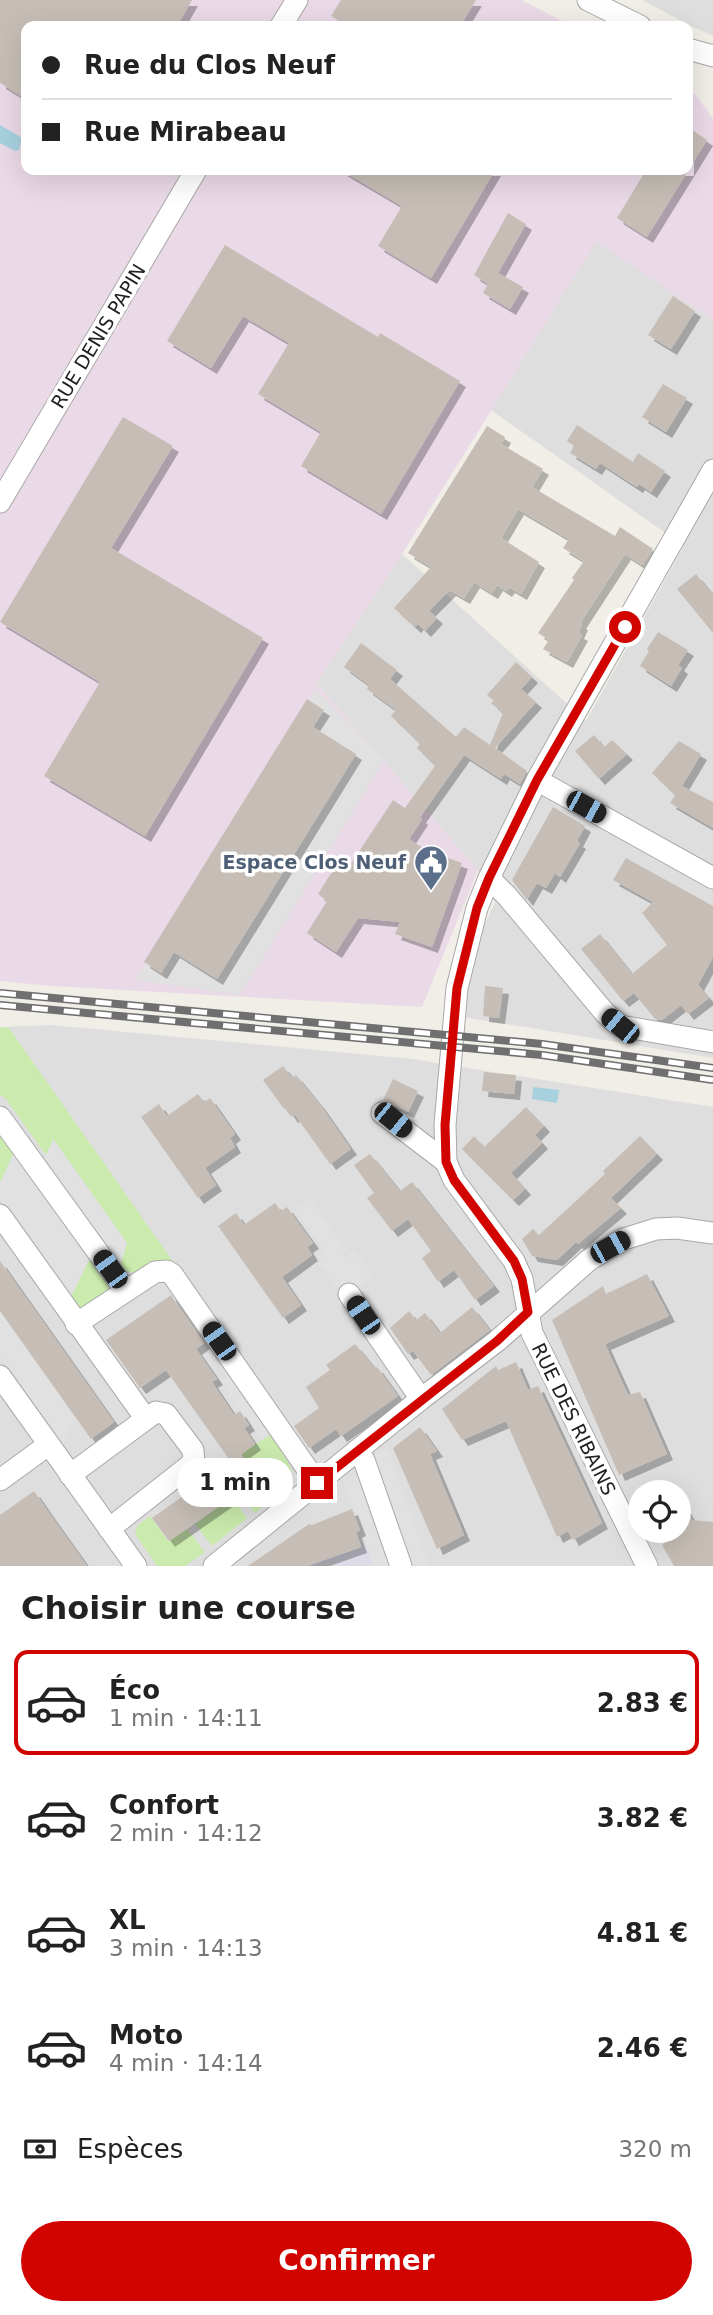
<!DOCTYPE html>
<html lang="fr">
<meta charset="utf-8">
<style>
:root{--surface:#fff;--page:#f2f2f2;--text:#222;--muted:#767676;--line:#e0e0e0;--accent:#d10400}
body{margin:0;font-family:"DejaVu Sans",sans-serif;background:var(--page);color:var(--text);height:100vh;display:flex;flex-direction:column;font-size:26px;white-space:nowrap}
*{box-sizing:border-box;margin:0}
p{font-size:23px;color:var(--muted)}
.icon{flex:none;width:38px;height:38px;fill:none;stroke:currentColor;stroke-width:2;stroke-linecap:round;stroke-linejoin:round}
.map{position:relative;height:1566px;overflow:hidden}
.side{display:flex;flex-direction:column;background:var(--surface);flex:1}
.side>*{flex:none}
.banner{position:absolute;left:21px;top:21px;width:672px;height:154px;border-radius:14px;box-shadow:0 7px 28px #0002;display:grid;align-content:center;height:154px;padding:0 21px;background:var(--surface)}
.buttons{position:absolute;left:628px;top:1480px;display:grid;gap:14px}
.buttons a{display:grid;place-items:center;width:63px;height:63px;border-radius:50%;background:var(--surface);box-shadow:0 7px 28px #0002;font-size:35px}
.end{position:absolute;width:32px;height:32px;margin:-16px;border:9px solid #d10400;background:#fff;box-shadow:0 0 0 4px #fff}
.from{border-radius:50%}
.bubble{position:absolute;height:49px;border-radius:24px;background:var(--surface);box-shadow:0 7px 28px #0002;font-size:23px;font-weight:800;line-height:49px;text-align:center}
.car{position:absolute;width:21px;height:42px;margin:-21px -10px;border-radius:9px;box-shadow:0 0 5px 2px #0007;background:linear-gradient(#222 24%,#8ab4d8 0 40%,#222 0 76%,#8ab4d8 0 86%,#222 0)}
.banner b{display:flex;align-items:center;gap:24px;height:66px;font-size:26px}
.banner b+b{border-top:2px solid var(--line)}
.banner i{width:18px;height:18px;background:var(--text)}
ul{padding:0;list-style:none}
li{display:flex;align-items:center;gap:21px;height:105px;margin:0 14px 10px;padding:0 7px;border:4px solid transparent;border-radius:14px}
li div{flex:1}
li b{display:block;font-size:26px}
li em{font-style:normal;font-weight:800}
li.current{border-color:var(--accent)}
li>.icon{width:63px;height:63px;stroke-width:1.5}
h2{padding:0 21px;font-size:32px;line-height:84px}
.pay{display:flex;align-items:center;gap:18px;height:77px;padding:0 21px;font-size:26px}
.pay p{margin-inline-start:auto}
.action{display:flex;gap:14px;margin-top:auto;padding:14px 21px}
.action a{flex:1;height:80px;border-radius:42px;background:var(--accent);color:#fff;font-size:28px;font-weight:800;line-height:80px;text-align:center}
.map>svg:first-child{display:block}
.residential{fill:#dfdede;fill-rule:evenodd}
.industrial{fill:#ead9e7}
.grass{fill:#caebad}
.parking{fill:#e1e1e1}
.plaza{fill:#dcdbe7}
.water{fill:#a7d1df}
.building{fill:#c6beb6;filter:url(#shadow)}
.lines{fill:none;stroke-linecap:round;stroke-linejoin:round}
.minor-casing{stroke:#a8a8a8;stroke-width:23}
.minor{stroke:#fff;stroke-width:21}
.rail-casing{stroke:#6f6f6f;stroke-width:8}
.rail{stroke:#fff;stroke-width:5;stroke-dasharray:16;stroke-linecap:butt}
.route{stroke:#d10400;stroke-width:9}
.labels{text-anchor:middle;stroke-width:7;stroke-linejoin:round;paint-order:stroke}
.street-label{font-size:19px;fill:#212121;stroke:#fff}
.service-label{font-size:19px;font-weight:bold;fill:#4e5e75;stroke:#fff;text-anchor:end}
</style>
<div class="map">
<svg width="713" height="1566" viewBox="0 0 713 1566">
<defs>
<filter id="shadow"><feDropShadow dx="6" dy="6" stdDeviation="0" flood-color="#0004"/></filter>
</defs>
<rect width="100%" height="100%" fill="#f1eee7"/>
<g class="residential">
<path d="M642,0H713V36L691,26Z"/>
<path d="M596,241L713,320V1058L445,1014L495,902L478,870L316,683L402,554L586,721L684,546L491,410Z"/>
<path d="M52,1025L412,1059L713,1107V1566H0V1027ZM640,1493H679V1531H640Z"/>
</g>
<path class="industrial" d="M0,0H521L572,26H26V170H688V89L696,95L713,119V320L596,242L402,554L316,683L478,870L422,1007L52,986L0,981Z"/>
<g class="grass">
<path d="M0,1027L9,1028L176,1266C159,1269 133,1280 120,1266L127,1243L54,1140L46,1155L6,1099L0,1095Z"/>
<path d="M0,1126L16,1148L0,1183Z"/>
<path d="M91,1256L108,1282L109,1291L84,1309H79L70,1299Z"/>
<path d="M271,1434C304,1483 298,1479 255,1513L239,1492L258,1479L241,1454Z"/>
<path d="M232,1497L247,1518L212,1546L195,1524Z"/>
<path d="M150,1516L168,1541L187,1529L205,1552L185,1566H157L135,1534L138,1525Z"/>
</g>
<g class="parking">
<path d="M316,689L384,761L240,995L135,980Z"/>
<path d="M53,1139L127,1243L120,1266L45,1159Z"/>
<path d="M16,1148L91,1256L70,1299L0,1201V1183Z"/>
<path d="M310,1199L347,1251L343,1254L344,1257L355,1251L373,1275L344,1297L319,1264L322,1247L294,1210Z"/>
<path d="M0,1311L75,1418L63,1444L0,1355Z"/>
<path d="M234,1371L275,1431L262,1440L220,1381Z"/>
<path d="M388,1449L429,1566H412L374,1454Z"/>
<path d="M358,1473L391,1566H374L343,1479Z"/>
</g>
<path class="plaza" d="M366,1545L372,1562L365,1566L311,1565L333,1549L336,1556Z"/>
<g class="water">
<path d="M0,125L22,138L19,150L15,151L0,143Z"/>
<path d="M533,1087L559,1090L557,1103L532,1099Z"/>
</g>
<g class="building">
<path d="M0,0H192L177,26H26V99L0,83Z"/>
<path d="M341,0H476L460,26H347L331,16Z"/>
<path d="M688,127L707,140L647,237L617,218L646,170H688Z"/>
<path d="M341,170H495L431,278L378,246L402,206Z"/>
<path d="M508,213L526,224L498,273L523,287L510,309L483,293L488,284L474,275Z"/>
<path d="M225,245L378,337L380,333L460,381L381,514L301,466L321,432L258,394L289,343L243,316L211,368L167,341Z"/>
<path d="M673,296L695,311L671,349L648,335Z"/>
<path d="M663,384L687,398L666,432L642,417Z"/>
<path d="M123,417L173,446L111,548L263,638L145,836L44,776L100,682L0,622Z"/>
<path d="M577,425L633,462L638,453L665,471L651,492L639,484L637,487L600,463L596,469L570,453L574,446L567,441Z"/>
<path d="M487,426L505,437L501,444L543,469L532,487L615,536L620,527L653,549L642,565L625,554L580,623L582,624L578,633L582,635L567,662L543,649L549,640L538,633L574,580L572,578L584,561L563,548L569,539L518,509L501,538L539,562L521,594L509,587L506,591L497,585L492,593L474,582L464,598L450,590L429,611L437,618L425,631L418,624L415,627L394,608L431,567L408,553Z"/>
<path d="M696,574L713,595V633L677,589Z"/>
<path d="M658,632L688,650L678,665L682,668L671,686L640,666L649,651L647,649Z"/>
<path d="M361,643L397,670L390,679L456,737L464,727L490,745L503,713L491,703L494,701L487,695L516,662L532,677L521,689L536,702L495,748L527,771L520,784L504,774L501,779L464,755L420,817L422,819L409,839L426,850L462,863L432,947L395,934L400,922L358,918L336,952L307,933L327,901L318,894L338,862L348,868L393,800L405,808L435,766L417,748L420,744L391,716L396,710L367,689L369,685L344,667Z"/>
<path d="M307,699L324,710L313,727L356,754L217,979L174,952L161,973L144,962Z"/>
<path d="M594,735L604,747L612,740L627,754L599,779L575,751Z"/>
<path d="M679,741L701,754L682,786L713,802V828L670,803L675,795L652,773Z"/>
<path d="M553,807L585,826L577,841L580,843L560,877L555,873L546,888L537,883L527,900L512,880Z"/>
<path d="M626,858L713,906V957L698,985L709,998L688,1014L681,1005L662,1020L655,1019L634,993L623,1001L581,949L600,934L632,974L667,945L642,913L653,902L613,880Z"/>
<path d="M485,986L503,988L499,1018L483,1016Z"/>
<path d="M283,1066L292,1078L296,1075L321,1106L351,1149L330,1164L295,1115L292,1117L286,1108L284,1109L263,1080Z"/>
<path d="M484,1072L516,1075L514,1094L482,1091Z"/>
<path d="M393,1079L418,1091L408,1112L383,1100Z"/>
<path d="M198,1094L204,1102L210,1098L235,1134L230,1138L235,1147L205,1168L216,1185L198,1198L141,1117L159,1104L167,1116Z"/>
<path d="M526,1107L544,1126L535,1135L542,1143L511,1173L525,1189L513,1200L462,1149L474,1136L484,1147Z"/>
<path d="M640,1136L657,1154L611,1198L621,1208L578,1244L576,1242L557,1260L532,1256L522,1239L533,1229L539,1235L605,1174L603,1171Z"/>
<path d="M370,1154L400,1191L412,1182L494,1286L475,1300L454,1270L438,1282L422,1258L431,1251L408,1219L392,1231L367,1198L374,1193L354,1165Z"/>
<path d="M275,1203L281,1211L287,1207L313,1243L307,1247L312,1255L282,1277L301,1305L283,1318L218,1226L236,1213L244,1225Z"/>
<path d="M0,1261L114,1422L91,1439L0,1311Z"/>
<path d="M647,1274L669,1316L605,1344L628,1395L640,1392L667,1454L619,1475L552,1320L603,1286L606,1294Z"/>
<path d="M171,1295L204,1343L196,1349L217,1379L212,1382L234,1415L240,1411L249,1425L244,1428L255,1444L231,1462L166,1370L140,1388L106,1340Z"/>
<path d="M472,1307L490,1330L431,1375L413,1351L408,1354L390,1328L409,1311L416,1320L425,1313L440,1333Z"/>
<path d="M355,1344L375,1368L377,1367L398,1396L341,1436L336,1429L309,1448L294,1426L319,1408L306,1387L330,1370L326,1365Z"/>
<path d="M516,1362L528,1390L538,1386L602,1523L573,1540L568,1531L557,1537L506,1421L462,1440L442,1409L496,1366L498,1370Z"/>
<path d="M420,1427L437,1451L430,1454L464,1535L437,1549L393,1448Z"/>
<path d="M241,1455L258,1479L169,1541L152,1518Z"/>
<path d="M34,1491L47,1510L87,1566H0V1515Z"/>
<path d="M679,1497L692,1520L713,1522V1566H674L662,1545L665,1543L658,1531H679Z"/>
<path d="M352,1509L360,1530L356,1532L361,1547L307,1566H248L309,1524L312,1525Z"/>
</g>
<g class="lines">
<g class="minor-casing">
<g id="minor">
<path d="M588,0L640,26"/>
<path d="M281,26L297,0"/>
<path d="M688,49L713,56"/>
<path d="M0,502L196,170"/>
<path d="M537,780L713,878"/>
<path d="M489,878L507,896L605,1013L620,1026L713,1042"/>
<path d="M382,1113L446,1162"/>
<path d="M0,1117L126,1291"/>
<path d="M0,1215L146,1419L70,1475"/>
<path d="M349,1294L421,1399"/>
<path d="M76,1324L155,1272L167,1271L172,1274L317,1483"/>
<path d="M0,1376L136,1566"/>
<path d="M356,1451L364,1460L401,1566"/>
<path d="M0,1480L48,1445"/>
<path d="M109,1529L194,1462L193,1450L166,1414L156,1412L146,1419"/>
<path d="M214,1566L421,1399L497,1341L589,1260L624,1239L656,1229L677,1228L713,1233"/>
<path d="M647,1566L532,1333L522,1279L514,1261L454,1180L446,1162L445,1125L457,988L477,908L489,878L537,780L713,470"/>
</g>
</g>
<use href="#minor" class="minor"/>
<g class="rail-casing">
<g id="rail">
<path d="M0,993L542,1044L713,1068"/>
<path d="M0,1005L542,1055L713,1080"/>
</g>
</g>
<use href="#rail" class="rail"/>
</g>
<g class="lines">
<path class="route" d="M317,1483L497,1341L528,1312L522,1279L514,1261L454,1180L446,1162L445,1125L457,988L477,908L489,878L537,780L625,627"/>
</g>
<defs>
<g id="civic-pin" transform="scale(1.75)"><path d="M0 17L-7.5 6A9.5 9.5 0 1 1 7.5 6Z" fill="#5c6f8a" stroke="#fff"/><path d="M-.6-6.5H3V-4.5H.6V-3L4-1V1h2V6H-6V1h2V-1L-.6-3ZM-1.2 2.5V6h2.4V2.5Z" fill="#fff"/></g>
</defs>
<g fill-rule="evenodd">
<use href="#civic-pin" x="431" y="862"/>
</g>
<g class="labels">
<g class="street-label">
<text transform="translate(98 336) rotate(-59)" y="7">RUE DENIS PAPIN</text>
<text transform="translate(574 1419) rotate(64)" y="7">RUE DES RIBAINS</text>
</g>
<g class="service-label">
<text x="406" y="869">Espace Clos Neuf</text>
</g>
</g>
</svg>
<div class="buttons">
<a><svg class="icon" aria-label="locate" viewBox="0 0 24 24"><circle cx="12" cy="12" r="6"/><path d="M12 2v4M12 18v4M2 12h4M18 12h4"/></svg></a>
</div>
<i class="end from" style="left:625px;top:627px"></i>
<i class="end" style="left:317px;top:1483px"></i>
<div class="bubble" style="left:177px;top:1458px;width:116px">1 min</div>
<i class="car" style="left:586px;top:807px;rotate:119deg"></i>
<i class="car" style="left:620px;top:1026px;rotate:309deg"></i>
<i class="car" style="left:393px;top:1120px;rotate:129deg"></i>
<i class="car" style="left:610px;top:1247px;rotate:61deg"></i>
<i class="car" style="left:110px;top:1269px;rotate:324deg"></i>
<i class="car" style="left:363px;top:1315px;rotate:326deg"></i>
<i class="car" style="left:219px;top:1341px;rotate:325deg"></i>
<div class="banner">
<b><i class="from"></i>Rue du Clos Neuf</b>
<b><i></i>Rue Mirabeau</b>
</div>
</div>
<section class="side">
<h2>Choisir une course</h2>
<ul>
<li class="current"><svg class="icon" aria-label="car" viewBox="0 0 24 24"><path d="M5 17H2v-5l4-1 3-4h7l3 4 3 1v5h-3M9 17h6M6 11h13"/><circle cx="7" cy="17" r="2"/><circle cx="17" cy="17" r="2"/></svg><div><b>Éco</b><p>1 min · 14:11</p></div><em>2.83 €</em></li>
<li><svg class="icon" aria-label="car" viewBox="0 0 24 24"><path d="M5 17H2v-5l4-1 3-4h7l3 4 3 1v5h-3M9 17h6M6 11h13"/><circle cx="7" cy="17" r="2"/><circle cx="17" cy="17" r="2"/></svg><div><b>Confort</b><p>2 min · 14:12</p></div><em>3.82 €</em></li>
<li><svg class="icon" aria-label="car" viewBox="0 0 24 24"><path d="M5 17H2v-5l4-1 3-4h7l3 4 3 1v5h-3M9 17h6M6 11h13"/><circle cx="7" cy="17" r="2"/><circle cx="17" cy="17" r="2"/></svg><div><b>XL</b><p>3 min · 14:13</p></div><em>4.81 €</em></li>
<li><svg class="icon" aria-label="car" viewBox="0 0 24 24"><path d="M5 17H2v-5l4-1 3-4h7l3 4 3 1v5h-3M9 17h6M6 11h13"/><circle cx="7" cy="17" r="2"/><circle cx="17" cy="17" r="2"/></svg><div><b>Moto</b><p>4 min · 14:14</p></div><em>2.46 €</em></li>
</ul>
<div class="pay"><svg class="icon" aria-label="cash" viewBox="0 0 24 24"><path d="M3 7h18v10H3z"/><circle cx="12" cy="12" r="2"/></svg>Espèces<p>320 m</p></div>
<div class="action"><a>Confirmer</a></div>
</section>
